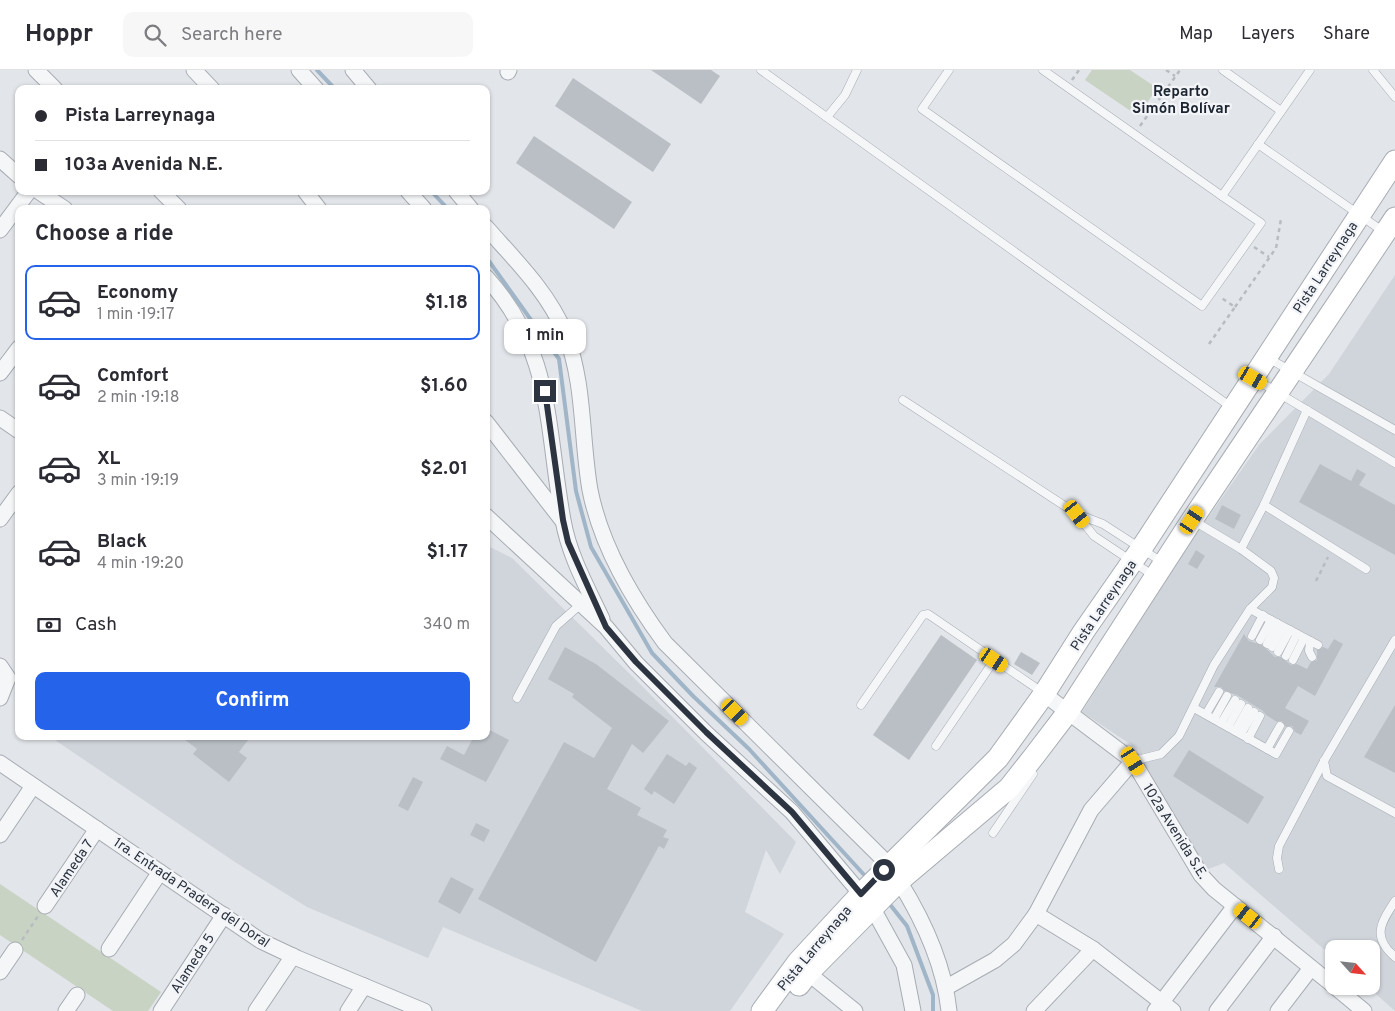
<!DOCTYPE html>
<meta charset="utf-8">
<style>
:root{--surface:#fff;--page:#f7f7f7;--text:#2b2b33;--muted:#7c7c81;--line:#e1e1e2;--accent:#2563eb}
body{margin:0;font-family:Overpass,sans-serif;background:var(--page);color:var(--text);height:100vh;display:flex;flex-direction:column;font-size:19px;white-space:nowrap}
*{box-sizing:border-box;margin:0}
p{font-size:16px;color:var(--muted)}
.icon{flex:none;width:28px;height:28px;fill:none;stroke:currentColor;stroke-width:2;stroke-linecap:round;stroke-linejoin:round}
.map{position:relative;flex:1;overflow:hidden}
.panel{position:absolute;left:15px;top:135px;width:475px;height:535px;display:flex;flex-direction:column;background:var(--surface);border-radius:10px;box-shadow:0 1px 4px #0004}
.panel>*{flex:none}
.hud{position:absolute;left:15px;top:15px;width:475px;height:110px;border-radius:10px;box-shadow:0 1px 4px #0004;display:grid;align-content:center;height:110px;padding:0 20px;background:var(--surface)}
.needle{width:32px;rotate:117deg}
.fabs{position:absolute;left:1325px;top:870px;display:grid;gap:10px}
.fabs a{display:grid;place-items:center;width:55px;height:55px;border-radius:10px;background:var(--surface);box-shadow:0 1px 4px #0004;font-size:25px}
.end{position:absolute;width:22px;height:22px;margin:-11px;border:6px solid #2b3440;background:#fff;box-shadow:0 0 0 2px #fff}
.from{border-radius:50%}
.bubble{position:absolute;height:35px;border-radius:10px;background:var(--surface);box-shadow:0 1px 4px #0004;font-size:16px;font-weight:700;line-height:35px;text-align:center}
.car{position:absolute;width:15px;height:30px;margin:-15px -8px;border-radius:6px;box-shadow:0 0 4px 1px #0007;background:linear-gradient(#f5c518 24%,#345 0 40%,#f5c518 0 76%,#345 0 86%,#f5c518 0)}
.hud b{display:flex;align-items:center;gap:18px;height:48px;font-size:19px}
.hud b+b{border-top:1px solid var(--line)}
.hud i{width:12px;height:12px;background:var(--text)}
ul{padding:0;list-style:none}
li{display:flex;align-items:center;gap:15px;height:75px;margin:0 10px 8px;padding:0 10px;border:2px solid transparent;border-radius:10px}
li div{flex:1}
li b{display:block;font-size:19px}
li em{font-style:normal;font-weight:700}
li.selected{border-color:var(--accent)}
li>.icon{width:45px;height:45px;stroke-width:1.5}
h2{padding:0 20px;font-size:22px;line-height:60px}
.pay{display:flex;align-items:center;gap:12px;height:55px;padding:0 20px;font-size:19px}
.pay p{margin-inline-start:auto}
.primary-button{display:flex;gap:10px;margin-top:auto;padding:10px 20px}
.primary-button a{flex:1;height:58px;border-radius:10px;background:var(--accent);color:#fff;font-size:20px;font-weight:700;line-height:58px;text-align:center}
header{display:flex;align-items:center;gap:30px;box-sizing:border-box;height:70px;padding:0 25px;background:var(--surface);border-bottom:1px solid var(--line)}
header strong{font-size:24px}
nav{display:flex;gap:28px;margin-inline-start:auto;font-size:18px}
.search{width:350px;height:45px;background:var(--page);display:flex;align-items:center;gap:12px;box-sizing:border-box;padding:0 18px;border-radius:10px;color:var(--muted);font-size:19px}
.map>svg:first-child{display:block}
.built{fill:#d0d5db}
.green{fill:#c8d3c4}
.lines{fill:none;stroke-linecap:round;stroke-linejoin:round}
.stream{stroke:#a0b5c7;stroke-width:4}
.building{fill:#babfc6}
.service-casing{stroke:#a7acb3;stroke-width:9}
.minor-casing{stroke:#a7acb3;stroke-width:17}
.secondary-casing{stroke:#a7acb3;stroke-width:23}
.path{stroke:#b8bcc1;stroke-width:2.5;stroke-dasharray:4 4;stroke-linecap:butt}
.service{stroke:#f5f6f8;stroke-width:8}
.minor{stroke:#f5f6f8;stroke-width:15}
.secondary{stroke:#fff;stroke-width:21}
.route{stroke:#2b3440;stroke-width:6}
.labels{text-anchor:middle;stroke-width:4.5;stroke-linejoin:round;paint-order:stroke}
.street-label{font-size:14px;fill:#2b3440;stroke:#f2f4f7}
.neighbourhood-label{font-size:15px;font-weight:bold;fill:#1d2531;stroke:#f2f4f7}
</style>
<header>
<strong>Hoppr</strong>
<div class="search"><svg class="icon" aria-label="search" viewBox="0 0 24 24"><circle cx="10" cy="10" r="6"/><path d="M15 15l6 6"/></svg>Search here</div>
<nav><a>Map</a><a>Layers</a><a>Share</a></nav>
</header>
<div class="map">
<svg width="1395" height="941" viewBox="0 0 1395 941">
<rect width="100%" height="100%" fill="#e2e5e9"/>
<g class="built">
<path d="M1395,205V941L1367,916H1371V879H1334V888L1224,793L1206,800L1157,728L1139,680L1082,642L1188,476L1259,375L1329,304Z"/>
<path d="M486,475L512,488L638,612L796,772L780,804L766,780L745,842L784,864L730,941H642L443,857L428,888L307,837L235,792L49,666H486Z"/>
</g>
<g class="green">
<path d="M1092,0H1130L1157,18L1138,46L1085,10Z"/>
<path d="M0,814L161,922L148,941H113L0,865Z"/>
</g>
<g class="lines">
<g class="stream">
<path d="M317,0L335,19"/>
<path d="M431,121L448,139"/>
<path d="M486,187L559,289L576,421L591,477L652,583L693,626L749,679L867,808"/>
<path d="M888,832L907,856L933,925V941"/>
</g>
</g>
<g class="building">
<path d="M651,0H711L720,6L701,34Z"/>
<path d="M573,8L671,74L653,102L555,36Z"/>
<path d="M534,66L632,132L614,159L516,93Z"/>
<path d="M1320,394L1351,411L1357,399L1366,404L1359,415L1395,435V485L1299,432Z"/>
<path d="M1222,435L1241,445L1234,459L1215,449Z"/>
<path d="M1196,480L1205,486L1197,499L1188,494Z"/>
<path d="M1244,564L1249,571L1262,575L1275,587H1281L1291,595L1297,594L1307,599L1311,592L1317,590V580L1323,577L1328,579L1334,569L1343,574L1315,626L1298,616L1285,638L1309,651L1301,665L1295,662L1292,656L1286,657L1282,651L1277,652L1266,645L1263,641L1237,625L1224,621L1221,617H1214Z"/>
<path d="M941,565L977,590L909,690L873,665Z"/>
<path d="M565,577L596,594L669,651L643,683L632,674L607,719L641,738L637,745L667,760L663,767L669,769L664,779L659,776L596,892L478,829L564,672L594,688L612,658L572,627L574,624L548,609Z"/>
<path d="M1021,582L1040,593L1032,605L1014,594Z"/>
<path d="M1395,635V703L1364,687Z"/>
<path d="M486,658L509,670L486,712L440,689L447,676L464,685L474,666H486Z"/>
<path d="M180,666H251L239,682L247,688L229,712L193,684L197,679Z"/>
<path d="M1189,680L1264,727L1248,754L1173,706Z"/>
<path d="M667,684L686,696L689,692L697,698L674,734L654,721L652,725L644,719Z"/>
<path d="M413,707L423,712L408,741L398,736Z"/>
<path d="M476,753L490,760L484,772L470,765Z"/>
<path d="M451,807L474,819L460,844L438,832Z"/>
</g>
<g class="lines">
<g class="service-casing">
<g id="service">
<path d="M761,0L1231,337"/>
<path d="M949,0L922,39L1202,236L1261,153L1222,126L1310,0"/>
<path d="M1043,0L1222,126"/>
<path d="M1223,0L1281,41"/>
<path d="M1373,0L1395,27"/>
<path d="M827,47L845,25L857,0"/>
<path d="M1258,74L1384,162"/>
<path d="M1268,288L1395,360"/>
<path d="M1255,309L1395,393"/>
<path d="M903,330L1077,444L1103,454L1162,492"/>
<path d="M1264,435L1366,499"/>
<path d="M1078,446L1094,466L1154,506"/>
<path d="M1241,479L1264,435L1307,340"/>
<path d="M1250,539L1318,575"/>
<path d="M1252,566L1263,545"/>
<path d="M1260,570L1271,550"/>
<path d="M1310,571L1309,581L1312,587"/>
<path d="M1267,574L1277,553"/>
<path d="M1272,577L1283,557"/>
<path d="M1278,582L1290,560"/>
<path d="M1286,586L1297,564"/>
<path d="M1293,590L1304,568"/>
<path d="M517,628L556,556L581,534"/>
<path d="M861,635L923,545L928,544L1042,622"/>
<path d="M1194,638L1276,684L1289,661"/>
<path d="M1206,644L1219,622"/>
<path d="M1214,649L1227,626"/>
<path d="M1221,653L1235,630"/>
<path d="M1228,657L1241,634"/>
<path d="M1235,661L1248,638"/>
<path d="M1241,664L1254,642"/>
<path d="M1248,669L1260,646"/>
<path d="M936,676L995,589"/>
<path d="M1267,679L1280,656"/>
<path d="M1133,691L1161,684L1179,666L1214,595L1250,539L1272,517L1274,508L1271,501L1241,479L1194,451"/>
<path d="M1324,691L1327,706L1395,743"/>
<path d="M993,763L1033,704"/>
<path d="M1279,799L1277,788L1279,776L1324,691L1395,570"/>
<path d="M1395,831C1380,854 1372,867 1395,887"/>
</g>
</g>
<g class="minor-casing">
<g id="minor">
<path d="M36,0L55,19"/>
<path d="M194,0L212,19"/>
<path d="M299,0L316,19"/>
<path d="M353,0L369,19"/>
<path d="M508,2L509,0"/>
<path d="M0,89L19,106"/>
<path d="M38,121L65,139"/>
<path d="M161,121L179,139"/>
<path d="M305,121L319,139"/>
<path d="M408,121L424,139"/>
<path d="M456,121L471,139"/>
<path d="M486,157C515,190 548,222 565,263C585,312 581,369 590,420C601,476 631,527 665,573L889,795"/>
<path d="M0,160L29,121"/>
<path d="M486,207C554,282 546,358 563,450C569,485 587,517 602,549"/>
<path d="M0,303L19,278"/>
<path d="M0,348L19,361"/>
<path d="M486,352L562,450"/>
<path d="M486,446L606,557L636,593L706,663L792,742L861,824"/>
<path d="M0,449L19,423"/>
<path d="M0,596L8,608L0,628"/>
<path d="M1044,624L1133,691L1201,805L1214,819L1334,916"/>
<path d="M0,693L261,871L297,888L424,941"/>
<path d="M0,765L33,716"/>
<path d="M899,811C924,851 944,894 949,941"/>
<path d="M45,836L97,759"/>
<path d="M872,837L904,895L913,941"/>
<path d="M1036,844L1093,879L1173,941"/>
<path d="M109,879L160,802"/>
<path d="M0,902L15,880"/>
<path d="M808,903L855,941"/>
<path d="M1334,916L1364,941"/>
<path d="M947,917L995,890L1014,874L1036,844L1091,740L1133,691"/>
<path d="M66,941L77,925"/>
<path d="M161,941L224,845"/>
<path d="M256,941L293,886"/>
<path d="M348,941L364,916"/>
<path d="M1034,941L1093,879"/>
<path d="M1155,941L1235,836"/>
<path d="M1217,941L1274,866"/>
<path d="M1278,941L1311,898"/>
</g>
</g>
<g class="secondary-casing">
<g id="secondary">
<path d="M799,915L808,903L899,811L1009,718L1035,685L1067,643L1192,450L1395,148"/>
<path d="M762,941L798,892L861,824L998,688L1044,624L1084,561L1141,479L1395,91"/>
</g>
</g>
<g class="path">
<path d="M1166,0L1175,6"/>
<path d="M1072,10L1079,0"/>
<path d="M1140,56L1180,0"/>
<path d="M1254,177L1269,187"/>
<path d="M1235,237L1276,178L1281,149"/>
<path d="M1209,274L1235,237L1220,227"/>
<path d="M1316,511L1328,487"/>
<path d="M22,870L38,846"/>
</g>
<use href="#service" class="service"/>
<use href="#minor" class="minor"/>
<use href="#secondary" class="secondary"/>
</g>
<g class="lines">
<path class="route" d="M545,321L563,450L568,472L606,557L636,592L706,662L792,742L861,824L884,800"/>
</g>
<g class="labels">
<g class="street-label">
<text transform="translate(1325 197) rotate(-57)" y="5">Pista Larreynaga</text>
<text transform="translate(1103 535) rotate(-56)" y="5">Pista Larreynaga</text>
<text transform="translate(1176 761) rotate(58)" y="5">102a Avenida S.E.</text>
<text transform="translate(71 798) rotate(-56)" y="5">Alameda 7</text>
<text transform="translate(192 822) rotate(34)" y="5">1ra. Entrada Pradera del Doral</text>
<text transform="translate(814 878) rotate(-50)" y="5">Pista Larreynaga</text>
<text transform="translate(192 893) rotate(-57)" y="5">Alameda 5</text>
</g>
<g class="neighbourhood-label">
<text x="1181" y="26">Reparto<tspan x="1181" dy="17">Simón Bolívar</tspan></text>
</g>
</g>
</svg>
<div class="fabs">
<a><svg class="needle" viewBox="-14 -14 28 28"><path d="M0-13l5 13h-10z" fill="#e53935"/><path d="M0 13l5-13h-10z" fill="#7c7c81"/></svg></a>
</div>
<i class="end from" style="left:884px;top:800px"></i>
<i class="end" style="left:545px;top:321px"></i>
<div class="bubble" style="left:504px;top:249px;width:82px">1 min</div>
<i class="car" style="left:1253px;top:308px;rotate:120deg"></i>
<i class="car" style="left:1077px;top:444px;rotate:142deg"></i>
<i class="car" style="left:1192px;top:450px;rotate:34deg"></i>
<i class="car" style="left:994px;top:590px;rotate:124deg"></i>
<i class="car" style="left:735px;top:642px;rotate:135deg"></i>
<i class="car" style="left:1133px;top:691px;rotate:148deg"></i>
<i class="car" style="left:1248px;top:846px;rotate:308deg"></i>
<div class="hud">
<b><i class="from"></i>Pista Larreynaga</b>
<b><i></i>103a Avenida N.E.</b>
</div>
<section class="panel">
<h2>Choose a ride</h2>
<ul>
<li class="selected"><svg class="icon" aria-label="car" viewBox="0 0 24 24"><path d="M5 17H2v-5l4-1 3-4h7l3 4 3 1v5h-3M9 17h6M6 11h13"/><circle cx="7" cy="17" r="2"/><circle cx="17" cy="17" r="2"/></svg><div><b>Economy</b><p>1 min · 19:17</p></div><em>$1.18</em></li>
<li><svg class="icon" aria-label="car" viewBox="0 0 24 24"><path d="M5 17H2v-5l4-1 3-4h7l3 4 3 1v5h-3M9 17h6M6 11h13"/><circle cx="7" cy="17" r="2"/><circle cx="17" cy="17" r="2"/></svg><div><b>Comfort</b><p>2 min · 19:18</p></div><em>$1.60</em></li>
<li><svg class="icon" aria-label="car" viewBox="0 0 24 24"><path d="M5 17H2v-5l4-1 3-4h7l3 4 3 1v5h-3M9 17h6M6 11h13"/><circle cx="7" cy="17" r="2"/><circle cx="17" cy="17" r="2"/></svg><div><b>XL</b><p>3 min · 19:19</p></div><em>$2.01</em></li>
<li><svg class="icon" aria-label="car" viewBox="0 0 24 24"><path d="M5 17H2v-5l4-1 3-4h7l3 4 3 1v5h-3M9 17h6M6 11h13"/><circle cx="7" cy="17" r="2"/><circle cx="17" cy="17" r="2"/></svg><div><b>Black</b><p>4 min · 19:20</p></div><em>$1.17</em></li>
</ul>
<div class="pay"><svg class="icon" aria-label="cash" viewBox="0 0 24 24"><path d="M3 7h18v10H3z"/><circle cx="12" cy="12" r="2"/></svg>Cash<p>340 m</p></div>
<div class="primary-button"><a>Confirm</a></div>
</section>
</div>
